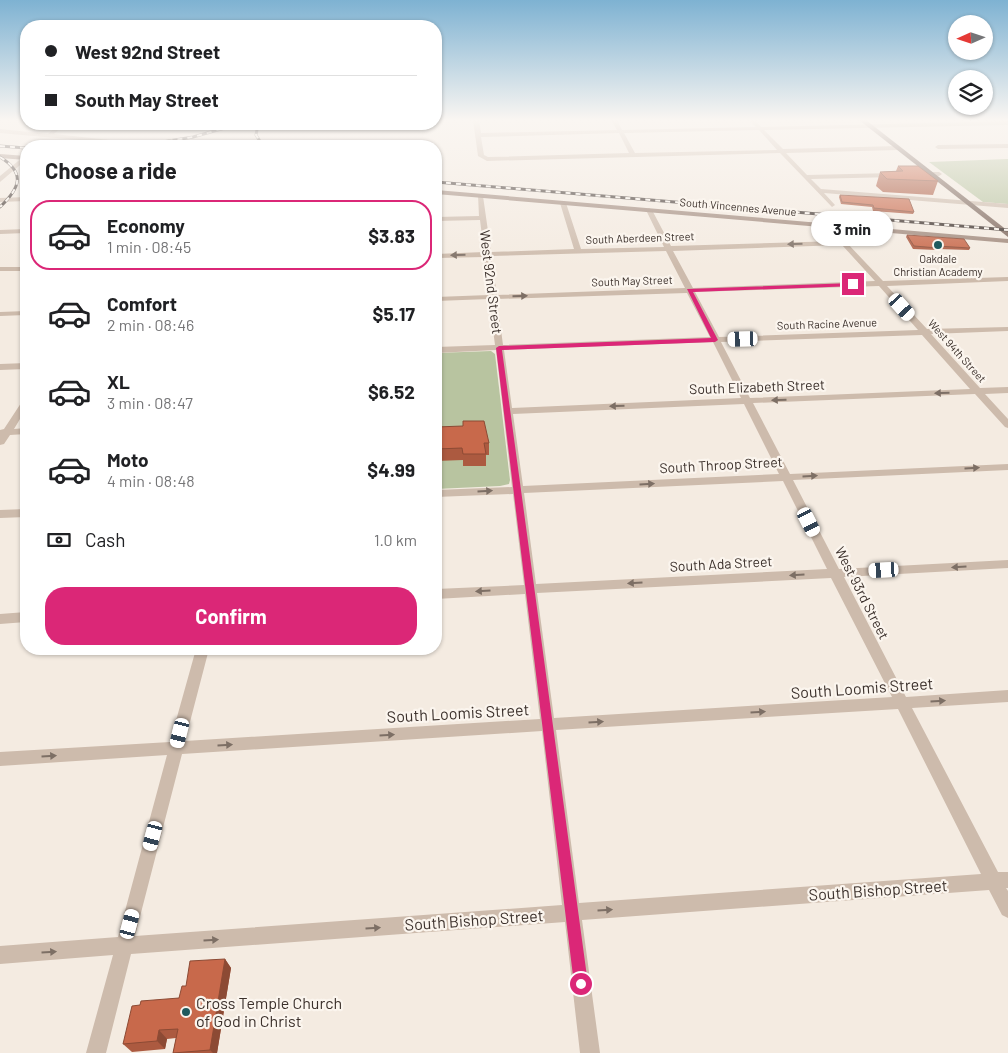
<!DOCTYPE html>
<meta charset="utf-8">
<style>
:root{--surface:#fff;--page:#f6f6f6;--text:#202124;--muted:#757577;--line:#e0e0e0;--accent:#db2777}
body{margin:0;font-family:Barlow,sans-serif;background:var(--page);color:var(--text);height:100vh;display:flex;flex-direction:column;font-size:19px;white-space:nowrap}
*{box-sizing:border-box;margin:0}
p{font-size:16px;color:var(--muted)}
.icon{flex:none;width:28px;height:28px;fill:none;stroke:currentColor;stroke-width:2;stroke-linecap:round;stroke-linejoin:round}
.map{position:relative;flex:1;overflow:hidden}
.panel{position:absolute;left:20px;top:140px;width:422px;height:515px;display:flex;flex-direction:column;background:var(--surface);border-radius:20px;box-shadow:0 1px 4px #0004}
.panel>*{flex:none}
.banner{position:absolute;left:20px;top:20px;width:422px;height:110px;border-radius:20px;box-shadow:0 1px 4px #0004;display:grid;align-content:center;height:110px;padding:0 25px;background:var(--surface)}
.needle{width:32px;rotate:267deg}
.fabs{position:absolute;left:948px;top:15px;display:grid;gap:10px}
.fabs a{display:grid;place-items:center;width:45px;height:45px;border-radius:50%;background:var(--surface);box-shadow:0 1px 4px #0004;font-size:25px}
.end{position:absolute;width:22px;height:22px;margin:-11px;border:6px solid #db2777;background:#fff;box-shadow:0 0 0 2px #fff}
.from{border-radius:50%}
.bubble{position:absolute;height:35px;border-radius:18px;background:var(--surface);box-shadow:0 1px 4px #0004;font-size:16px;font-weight:700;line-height:35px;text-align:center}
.car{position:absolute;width:15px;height:30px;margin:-15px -8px;border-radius:6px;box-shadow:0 0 4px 1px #0007;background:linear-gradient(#fff 24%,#345 0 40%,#fff 0 76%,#345 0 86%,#fff 0)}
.banner b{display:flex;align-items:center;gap:18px;height:48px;font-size:19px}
.banner b+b{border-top:1px solid var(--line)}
.banner i{width:12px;height:12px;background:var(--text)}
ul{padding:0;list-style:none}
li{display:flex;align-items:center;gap:15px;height:70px;margin:0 10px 8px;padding:0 15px;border:2px solid transparent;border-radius:20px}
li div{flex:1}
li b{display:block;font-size:19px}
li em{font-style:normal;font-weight:700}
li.selected{border-color:var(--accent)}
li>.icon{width:45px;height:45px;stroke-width:1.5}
h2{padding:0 25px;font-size:22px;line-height:60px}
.pay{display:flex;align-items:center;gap:12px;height:55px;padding:0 25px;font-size:19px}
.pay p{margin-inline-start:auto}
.cta{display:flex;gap:10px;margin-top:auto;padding:10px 25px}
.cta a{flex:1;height:58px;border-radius:20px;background:var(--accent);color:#fff;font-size:20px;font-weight:700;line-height:58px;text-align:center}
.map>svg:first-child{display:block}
.green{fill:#b8c4a0}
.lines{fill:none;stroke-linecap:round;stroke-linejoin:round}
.street{fill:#cdbbac;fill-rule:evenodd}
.secondary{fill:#a18a7d;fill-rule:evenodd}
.primary{fill:#7d675c;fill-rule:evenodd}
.rail-casing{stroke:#3b302b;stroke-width:3}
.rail{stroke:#fbf5ee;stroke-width:2;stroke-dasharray:5;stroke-linecap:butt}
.wall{fill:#ac5a40}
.shaded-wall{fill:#8c4a34}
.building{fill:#c8694b;stroke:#8c4a34}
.oneway{fill:#7d6f65}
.route{fill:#db2777}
.poi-dot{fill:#1f5a5e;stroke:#fbf5ee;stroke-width:2}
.labels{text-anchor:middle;stroke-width:4.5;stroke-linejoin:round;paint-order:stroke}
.far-street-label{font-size:11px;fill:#3b302b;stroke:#fbf5ee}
.far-poi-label{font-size:11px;fill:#3b302b;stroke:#fbf5ee}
.street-label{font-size:14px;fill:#3b302b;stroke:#fbf5ee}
.near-street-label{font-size:16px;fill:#3b302b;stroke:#fbf5ee}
.near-poi-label{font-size:16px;fill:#3b302b;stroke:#fbf5ee;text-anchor:start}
</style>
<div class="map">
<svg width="1008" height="1053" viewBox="0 0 1008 1053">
<rect width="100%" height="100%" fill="#f4ebe1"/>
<g class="green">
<path d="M1008,159V204L983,202L929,162Z"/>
<path d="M491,351L495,354L510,480L509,484L500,486L436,489V353Z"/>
</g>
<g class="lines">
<g class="street">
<path d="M473,120H479L481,133L617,130L611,120H617L622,130L756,127L749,120H755L761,127L1008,121V125L764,130L783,149L898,146L901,148L898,150L786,153L807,175L894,173L897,175L894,177L811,179L821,189L1008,204V208L824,193L835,205L832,207L780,153L487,161L478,156ZM759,130L777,150L635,153L624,133ZM619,133L629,153L488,157L484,155L481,137Z"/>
<path d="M59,124H65L54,134L138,143L135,145L0,133V129L48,134Z"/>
<path d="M1008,144V148L938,149L935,147L938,145Z"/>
<path d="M23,157H26V160L0,182V176Z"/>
<path d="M920,172H939L942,174L939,176L918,175V173Z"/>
<path d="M478,195L483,196L491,252L574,249L560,203L563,201L566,203L581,249L664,247L646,210L649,208L652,210L671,246L839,241L826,226L829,224L883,281L1008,277V281L887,286L927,329L1008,327V331L931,334L980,388L1008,387V393L985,394L1008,419V428L1005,427L975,394L753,403L790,474L1008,464V470L793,480L839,569L1008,560V568L844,577L906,697L1008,690V702L912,708L998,872H1008V888H1006L1008,891V918L1002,915L989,890L582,920L600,1053H580L565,922L131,954L106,1053H86L113,955L0,964V946L118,937L167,755L0,766V752L170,742L196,649H209L185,741L540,719L525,594L436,599V589L524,585L513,494L436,497V490L512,487L496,350L436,353V347L495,345L489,299L436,301V297L489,295L484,257L436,258V254L484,252L480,220L436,221V217L479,216ZM842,245L875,281L693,288L673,251ZM666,251L685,288L497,295L491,256ZM879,286L918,330L719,337L695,292ZM687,293L710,337L503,345L497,299ZM922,335L970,389L750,398L721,342ZM713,342L741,398L512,408L504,350ZM744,404L779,474L523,486L513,414ZM783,481L827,569L536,584L524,493ZM831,578L892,697L554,718L537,593ZM898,709L981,874L579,903L556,730ZM542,731L562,905L135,936L182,754Z"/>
<path d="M26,197V201L0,202V198Z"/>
<path d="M26,229V233L0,234V230Z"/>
<rect x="0" y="267" width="26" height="4"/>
<path d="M26,311V315L0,316V312Z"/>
<path d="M26,363V369L0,370V364Z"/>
<path d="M26,399V409L14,429L26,428V434L10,435L4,444L0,445V430L4,429L23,400Z"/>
<path d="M26,509V517L0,518V510Z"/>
<path d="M26,612V622L0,624V614Z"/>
</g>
<g class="secondary">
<path d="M0,154L26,156V160L0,158Z"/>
<path d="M436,190L1008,239V243L436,194Z"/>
</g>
<path class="primary" d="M859,120H866L1008,231V237Z"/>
<g class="rail-casing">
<g id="rail">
<path d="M258,124L256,135L263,146"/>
<path d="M0,146L26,148"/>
<path d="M138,146L193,137L239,124"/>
<path d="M0,157C26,173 20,188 0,207"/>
<path d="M436,182L1008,230"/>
</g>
</g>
<use href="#rail" class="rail"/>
</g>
<g class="wall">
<path d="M898,166L938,181L933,195L883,192L876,186L880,172L896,171Z"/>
<path d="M840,195L914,212L913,214L873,211L872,207L841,204L839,197Z"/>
<path d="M907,235L970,248L969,250L938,249L937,250L913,249L906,237Z"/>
<path d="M436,427L489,443V455H486V466H463V460L436,461Z"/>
<path d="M225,959L231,968L217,1053H173L176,1038L167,1039L165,1049L132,1052L123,1044L140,1005L179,998L186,986Z"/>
</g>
<g class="shaded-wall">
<path d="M225,959L231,968L217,1053H213L210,1050Z"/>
<path d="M159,1030L167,1039L165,1049L157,1041Z"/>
</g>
<g class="building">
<path d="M898,166H918L938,181L887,179L880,172L903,171Z"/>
<path d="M840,195L909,199L914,212L874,208L873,205L842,202Z"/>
<path d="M907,235L964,239L970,248L937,246L938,248L914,246Z"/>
<path d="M463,421H484L489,443H484L486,454H463L462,448L436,449V427L463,426Z"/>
<path d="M225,959L210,1050L173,1053L178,1029L159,1030L157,1041L123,1044L132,1006L140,1005L141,1001L179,998L182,986H186L190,961Z"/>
</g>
<defs><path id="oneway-solid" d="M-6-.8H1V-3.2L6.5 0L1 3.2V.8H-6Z" transform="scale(1.25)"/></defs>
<g class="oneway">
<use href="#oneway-solid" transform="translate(795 244) rotate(178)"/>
<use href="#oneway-solid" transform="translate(458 255) rotate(178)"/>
<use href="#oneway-solid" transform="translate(520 296) rotate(-2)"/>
<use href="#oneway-solid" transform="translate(942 393) rotate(178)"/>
<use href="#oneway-solid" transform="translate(779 400) rotate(178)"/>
<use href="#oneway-solid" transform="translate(617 406) rotate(178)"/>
<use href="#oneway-solid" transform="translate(972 468) rotate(-3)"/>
<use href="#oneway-solid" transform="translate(810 476) rotate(-3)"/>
<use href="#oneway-solid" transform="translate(647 484) rotate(-3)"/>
<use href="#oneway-solid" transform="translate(485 491) rotate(-3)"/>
<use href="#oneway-solid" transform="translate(959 567) rotate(177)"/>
<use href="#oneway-solid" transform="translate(797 575) rotate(177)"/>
<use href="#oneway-solid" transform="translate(635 583) rotate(177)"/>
<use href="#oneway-solid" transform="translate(483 591) rotate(177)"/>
<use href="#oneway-solid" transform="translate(938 701) rotate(-4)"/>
<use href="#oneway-solid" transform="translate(758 712) rotate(-4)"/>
<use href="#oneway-solid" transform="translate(596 722) rotate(-4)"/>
<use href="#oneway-solid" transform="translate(387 735) rotate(-3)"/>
<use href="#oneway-solid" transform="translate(225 745) rotate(-3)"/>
<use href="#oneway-solid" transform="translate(49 756) rotate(-4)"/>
<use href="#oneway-solid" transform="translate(605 910) rotate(-4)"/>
<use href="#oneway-solid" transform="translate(373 928) rotate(-4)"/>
<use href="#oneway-solid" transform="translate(211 940) rotate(-4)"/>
<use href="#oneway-solid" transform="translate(49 952) rotate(-4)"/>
</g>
<linearGradient id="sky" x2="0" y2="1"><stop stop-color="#7eb2d2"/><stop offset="0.45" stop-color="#faf6f2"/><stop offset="1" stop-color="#faf6f2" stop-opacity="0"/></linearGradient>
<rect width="1008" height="267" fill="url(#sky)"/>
<path class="route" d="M853,283L855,286L693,292L718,340L715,342L502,350L588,984L586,988L581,990L576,988L574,984L496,348L499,346L711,338L687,289Z"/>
<g class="poi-dot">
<circle cx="938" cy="245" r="5"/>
<circle cx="186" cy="1012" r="5"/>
</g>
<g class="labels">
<g class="far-street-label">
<text transform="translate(738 207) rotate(5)" y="4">South Vincennes Avenue</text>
<text transform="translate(640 238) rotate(-2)" y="4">South Aberdeen Street</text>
<text transform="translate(632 281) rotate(-2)" y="4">South May Street</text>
<text transform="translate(827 324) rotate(-2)" y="4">South Racine Avenue</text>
<text transform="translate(957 351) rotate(48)" y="4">West 94th Street</text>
</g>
<g class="far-poi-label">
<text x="938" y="263">Oakdale<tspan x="938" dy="13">Christian Academy</tspan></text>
</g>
<g class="street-label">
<text transform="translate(491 282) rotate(83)" y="5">West 92nd Street</text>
<text transform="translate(757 387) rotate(-2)" y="5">South Elizabeth Street</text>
<text transform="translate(721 465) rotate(-3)" y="5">South Throop Street</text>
<text transform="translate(721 564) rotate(-3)" y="5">South Ada Street</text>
<text transform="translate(862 593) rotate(63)" y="5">West 93rd Street</text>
</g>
<g class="near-street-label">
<text transform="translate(862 688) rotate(-4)" y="6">South Loomis Street</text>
<text transform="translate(458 713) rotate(-3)" y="6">South Loomis Street</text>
<text transform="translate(878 890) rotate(-4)" y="6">South Bishop Street</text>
<text transform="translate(474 920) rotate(-4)" y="6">South Bishop Street</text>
</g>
<g class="near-poi-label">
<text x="196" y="1009">Cross Temple Church<tspan x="196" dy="18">of God in Christ</tspan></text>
</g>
</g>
</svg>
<div class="fabs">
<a><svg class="needle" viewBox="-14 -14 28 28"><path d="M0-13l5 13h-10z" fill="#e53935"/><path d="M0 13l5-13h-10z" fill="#757577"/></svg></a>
<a><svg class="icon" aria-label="layers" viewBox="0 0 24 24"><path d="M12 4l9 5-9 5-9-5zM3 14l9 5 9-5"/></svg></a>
</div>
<i class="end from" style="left:581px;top:984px"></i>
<i class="end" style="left:853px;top:284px"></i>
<div class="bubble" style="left:811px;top:211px;width:82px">3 min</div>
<i class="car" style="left:902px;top:307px;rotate:138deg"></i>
<i class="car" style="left:743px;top:339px;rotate:268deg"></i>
<i class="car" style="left:809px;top:522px;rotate:153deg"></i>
<i class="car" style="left:884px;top:570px;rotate:267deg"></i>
<i class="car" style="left:180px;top:733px;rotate:194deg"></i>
<i class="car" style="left:153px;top:836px;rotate:195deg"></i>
<i class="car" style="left:130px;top:924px;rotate:15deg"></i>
<div class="banner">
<b><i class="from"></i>West 92nd Street</b>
<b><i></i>South May Street</b>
</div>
<section class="panel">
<h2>Choose a ride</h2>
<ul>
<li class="selected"><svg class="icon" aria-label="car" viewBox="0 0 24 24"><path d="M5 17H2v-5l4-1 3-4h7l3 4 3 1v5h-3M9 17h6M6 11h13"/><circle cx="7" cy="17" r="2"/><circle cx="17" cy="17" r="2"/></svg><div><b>Economy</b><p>1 min · 08:45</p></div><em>$3.83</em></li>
<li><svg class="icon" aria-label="car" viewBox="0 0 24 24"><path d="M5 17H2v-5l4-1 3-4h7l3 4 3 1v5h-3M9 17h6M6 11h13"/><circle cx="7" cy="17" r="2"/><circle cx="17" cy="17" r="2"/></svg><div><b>Comfort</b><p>2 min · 08:46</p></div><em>$5.17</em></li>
<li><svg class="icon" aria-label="car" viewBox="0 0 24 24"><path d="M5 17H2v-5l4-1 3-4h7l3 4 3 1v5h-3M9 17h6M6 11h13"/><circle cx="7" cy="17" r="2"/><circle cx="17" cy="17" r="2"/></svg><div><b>XL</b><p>3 min · 08:47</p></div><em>$6.52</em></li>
<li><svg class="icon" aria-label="car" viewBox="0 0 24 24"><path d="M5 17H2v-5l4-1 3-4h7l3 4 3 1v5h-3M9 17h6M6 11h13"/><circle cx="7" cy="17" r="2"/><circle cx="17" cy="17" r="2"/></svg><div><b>Moto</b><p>4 min · 08:48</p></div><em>$4.99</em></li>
</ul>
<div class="pay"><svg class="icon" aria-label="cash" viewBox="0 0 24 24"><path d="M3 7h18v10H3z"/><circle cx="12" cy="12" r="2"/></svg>Cash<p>1.0 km</p></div>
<div class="cta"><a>Confirm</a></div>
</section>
</div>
